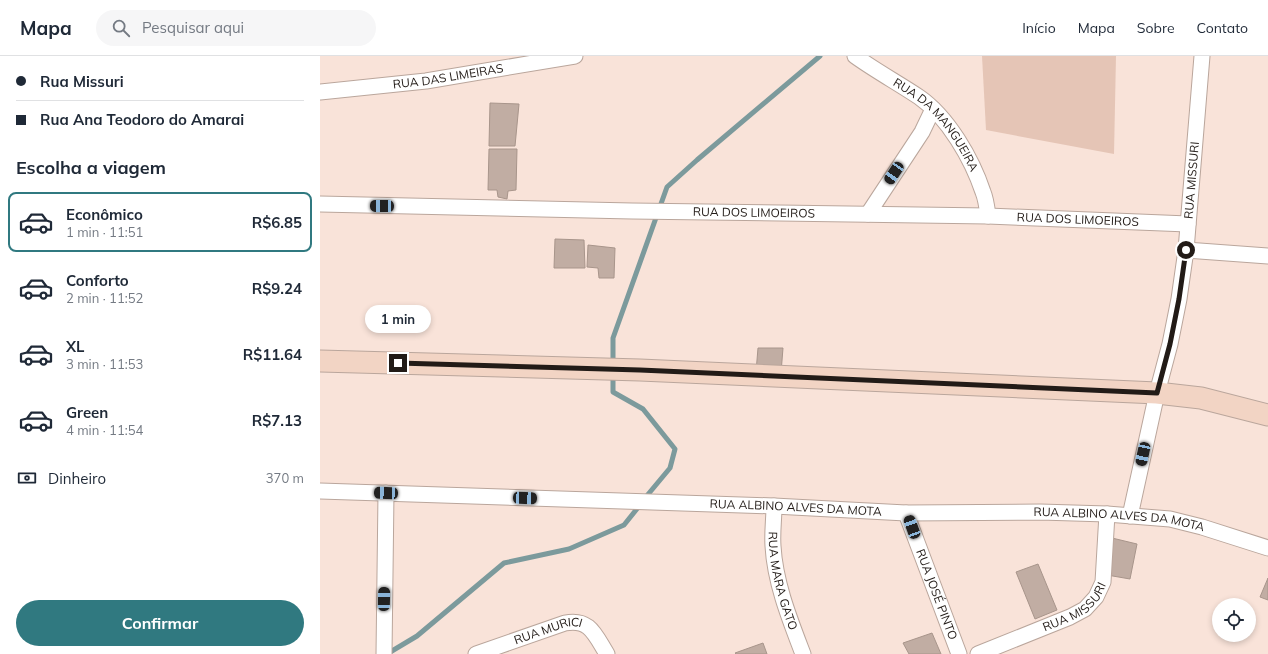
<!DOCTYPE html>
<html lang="pt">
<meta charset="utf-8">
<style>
:root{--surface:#fff;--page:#f6f6f7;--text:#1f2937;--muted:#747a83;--line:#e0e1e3;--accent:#307980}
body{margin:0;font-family:Mulish,sans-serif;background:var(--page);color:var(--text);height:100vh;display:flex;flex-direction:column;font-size:15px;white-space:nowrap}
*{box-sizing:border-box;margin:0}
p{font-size:13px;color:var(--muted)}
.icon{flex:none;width:22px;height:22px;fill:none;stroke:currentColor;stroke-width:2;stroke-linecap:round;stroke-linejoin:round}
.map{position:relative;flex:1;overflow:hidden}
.details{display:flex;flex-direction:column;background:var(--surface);width:320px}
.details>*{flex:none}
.top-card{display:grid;align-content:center;height:88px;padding:0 16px;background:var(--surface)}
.controls{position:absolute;left:892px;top:542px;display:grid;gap:8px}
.controls a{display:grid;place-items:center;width:44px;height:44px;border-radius:50%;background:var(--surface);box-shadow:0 2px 6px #0003;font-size:20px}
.end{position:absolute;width:18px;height:18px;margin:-9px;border:5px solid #221b17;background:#fff;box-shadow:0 0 0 2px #fff}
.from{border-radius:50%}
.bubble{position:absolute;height:28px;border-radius:14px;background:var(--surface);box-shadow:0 2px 6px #0003;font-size:13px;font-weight:700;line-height:28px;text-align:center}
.car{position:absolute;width:12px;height:24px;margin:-12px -6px;border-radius:5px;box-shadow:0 0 3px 1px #0007;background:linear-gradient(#222 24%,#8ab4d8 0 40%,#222 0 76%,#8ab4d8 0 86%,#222 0)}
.top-card b{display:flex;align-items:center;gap:14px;height:38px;font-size:15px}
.top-card b+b{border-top:1px solid var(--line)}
.top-card i{width:10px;height:10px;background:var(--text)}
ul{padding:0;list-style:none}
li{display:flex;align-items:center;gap:12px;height:60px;margin:0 8px 6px;padding:0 8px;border:2px solid transparent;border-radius:8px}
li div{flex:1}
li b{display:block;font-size:15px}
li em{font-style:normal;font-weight:700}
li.selected{border-color:var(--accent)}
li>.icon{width:36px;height:36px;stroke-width:1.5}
h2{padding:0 16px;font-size:18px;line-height:48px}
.pay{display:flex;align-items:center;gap:10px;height:44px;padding:0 16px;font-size:15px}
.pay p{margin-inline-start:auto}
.action{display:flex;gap:8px;margin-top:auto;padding:8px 16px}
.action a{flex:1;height:46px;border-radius:24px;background:var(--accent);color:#fff;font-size:16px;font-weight:700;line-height:46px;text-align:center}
header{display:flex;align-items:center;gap:24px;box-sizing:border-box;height:56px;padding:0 20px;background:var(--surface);border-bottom:1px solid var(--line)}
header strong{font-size:19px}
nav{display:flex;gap:22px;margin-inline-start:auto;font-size:14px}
.search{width:280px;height:36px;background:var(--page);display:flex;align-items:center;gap:10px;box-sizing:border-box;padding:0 14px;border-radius:22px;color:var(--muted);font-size:15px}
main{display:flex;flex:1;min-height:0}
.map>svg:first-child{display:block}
.green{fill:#e5c5b6}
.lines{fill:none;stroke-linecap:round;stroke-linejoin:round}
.stream{stroke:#7c9a9c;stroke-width:5}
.building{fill:#c1ada3;stroke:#a8958b}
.street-casing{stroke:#baa69c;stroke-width:17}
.secondary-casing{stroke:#baa69c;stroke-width:23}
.street{stroke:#fff;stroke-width:15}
.secondary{stroke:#f2d4c4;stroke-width:21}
.route{stroke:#221b17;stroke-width:5}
.labels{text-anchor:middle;stroke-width:3;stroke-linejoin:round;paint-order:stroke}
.street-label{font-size:12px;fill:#221b17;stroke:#fff}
</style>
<header>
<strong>Mapa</strong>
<div class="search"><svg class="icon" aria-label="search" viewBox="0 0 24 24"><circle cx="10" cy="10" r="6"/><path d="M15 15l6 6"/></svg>Pesquisar aqui</div>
<nav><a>Início</a><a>Mapa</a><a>Sobre</a><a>Contato</a></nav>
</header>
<main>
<section class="details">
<div class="top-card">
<b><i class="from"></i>Rua Missuri</b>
<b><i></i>Rua Ana Teodoro do Amarai</b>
</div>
<h2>Escolha a viagem</h2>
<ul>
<li class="selected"><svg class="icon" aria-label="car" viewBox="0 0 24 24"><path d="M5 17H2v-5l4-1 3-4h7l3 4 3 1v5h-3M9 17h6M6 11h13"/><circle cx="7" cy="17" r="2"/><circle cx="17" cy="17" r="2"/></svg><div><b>Econômico</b><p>1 min · 11:51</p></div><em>R$6.85</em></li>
<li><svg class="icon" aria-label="car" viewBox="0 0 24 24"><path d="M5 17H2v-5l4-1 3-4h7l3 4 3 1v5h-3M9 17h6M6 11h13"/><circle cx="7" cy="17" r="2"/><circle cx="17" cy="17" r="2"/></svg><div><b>Conforto</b><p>2 min · 11:52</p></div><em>R$9.24</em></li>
<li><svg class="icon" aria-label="car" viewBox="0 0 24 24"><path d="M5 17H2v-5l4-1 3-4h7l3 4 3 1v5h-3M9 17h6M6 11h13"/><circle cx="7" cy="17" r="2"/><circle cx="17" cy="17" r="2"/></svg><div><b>XL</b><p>3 min · 11:53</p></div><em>R$11.64</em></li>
<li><svg class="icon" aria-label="car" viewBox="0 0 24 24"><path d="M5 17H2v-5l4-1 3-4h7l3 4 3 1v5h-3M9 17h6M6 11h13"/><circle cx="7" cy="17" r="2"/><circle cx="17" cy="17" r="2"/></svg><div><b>Green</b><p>4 min · 11:54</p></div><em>R$7.13</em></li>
</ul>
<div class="pay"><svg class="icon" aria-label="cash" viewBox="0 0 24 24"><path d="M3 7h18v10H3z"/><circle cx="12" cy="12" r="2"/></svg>Dinheiro<p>370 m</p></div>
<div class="action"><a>Confirmar</a></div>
</section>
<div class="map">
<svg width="948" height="598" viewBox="0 0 948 598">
<rect width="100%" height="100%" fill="#f9e3d9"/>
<path class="green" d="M662,0H796L794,98L666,74Z"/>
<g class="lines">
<g class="stream">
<path d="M293,309V282L347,131L377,104L500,0"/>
<path d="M293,317V336L323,353L355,393L350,412L325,442"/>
<path d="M67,598L97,580L184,507L249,493L304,469L320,449"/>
</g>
</g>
<g class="building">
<path d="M170,47L199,48L195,90H169Z"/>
<path d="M169,93H197L196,134L188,135L187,143L178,141L177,134H168Z"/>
<path d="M235,183L264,184L265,212H234Z"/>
<path d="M268,189L295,192L294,222H279L278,212L267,211Z"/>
<path d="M438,292H463L461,317L436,316Z"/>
<path d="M792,482L817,488L810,523L787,519Z"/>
<path d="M718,508L737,554L715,563L696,516Z"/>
<path d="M948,522V544L940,541Z"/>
<path d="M612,577L621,598H589L583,587Z"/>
<path d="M443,587L447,598H416L415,597Z"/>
</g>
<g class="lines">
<g class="street-casing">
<g id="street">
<path id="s1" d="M535,0C556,15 578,27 599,41C628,61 652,103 663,136C666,143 667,152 668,160"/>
<path id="s2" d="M0,36L106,25L255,0"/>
<path id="s3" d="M0,148L312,155L668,160L868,168"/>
<path d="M548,158L602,76L613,53"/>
<path d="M866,194L948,200"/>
<path id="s4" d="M0,435L454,450L586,457L720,456L787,458L850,463L882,471L948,492"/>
<path id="s5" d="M454,450C454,463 452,477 453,490C455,527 470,564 483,598"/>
<path id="s6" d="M586,457L639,598"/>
<path id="s7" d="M810,460L837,337L850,288L859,243L866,194L882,0"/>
<path d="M64,598L66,437"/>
<path id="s8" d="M156,598L245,567C270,562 275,579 287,598"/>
<path id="s9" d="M658,598L750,561L765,553L776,541L783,526L787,458"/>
</g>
</g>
<g class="secondary-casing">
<path id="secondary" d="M0,305L320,314L837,337L881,342L948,359"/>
</g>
<use href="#street" class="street"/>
<use href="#secondary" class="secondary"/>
</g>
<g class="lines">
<path class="route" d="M78,307L320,314L837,337L850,288L859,243L866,194"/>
</g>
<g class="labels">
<g class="street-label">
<text dy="4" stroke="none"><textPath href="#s2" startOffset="129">RUA DAS LIMEIRAS</textPath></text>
<text dy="4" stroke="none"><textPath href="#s1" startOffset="108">RUA DA MANGUEIRA</textPath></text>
<text dy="4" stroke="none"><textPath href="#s7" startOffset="342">RUA MISSURI</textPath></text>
<text dy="4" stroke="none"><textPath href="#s3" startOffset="434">RUA DOS LIMOEIROS</textPath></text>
<text dy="4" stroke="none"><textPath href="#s3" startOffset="758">RUA DOS LIMOEIROS</textPath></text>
<text dy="4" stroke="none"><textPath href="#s4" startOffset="476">RUA ALBINO ALVES DA MOTA</textPath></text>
<text dy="4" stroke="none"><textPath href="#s4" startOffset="800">RUA ALBINO ALVES DA MOTA</textPath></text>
<text dy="4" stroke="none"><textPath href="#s5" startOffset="76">RUA MARA GATO</textPath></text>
<text dy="4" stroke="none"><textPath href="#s6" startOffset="87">RUA JOSÉ PINTO</textPath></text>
<text dy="4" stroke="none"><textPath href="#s9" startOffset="109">RUA MISSURI</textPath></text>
<text dy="4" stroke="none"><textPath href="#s8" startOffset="76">RUA MURICI</textPath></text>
</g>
</g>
</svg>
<div class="controls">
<a><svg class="icon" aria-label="locate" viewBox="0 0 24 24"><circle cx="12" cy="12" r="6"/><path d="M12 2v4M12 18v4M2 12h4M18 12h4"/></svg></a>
</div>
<i class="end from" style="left:866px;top:194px"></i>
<i class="end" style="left:78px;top:307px"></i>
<div class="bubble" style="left:45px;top:249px;width:66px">1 min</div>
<i class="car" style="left:574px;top:117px;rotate:214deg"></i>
<i class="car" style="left:62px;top:150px;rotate:271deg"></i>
<i class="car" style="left:823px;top:398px;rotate:192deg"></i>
<i class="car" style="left:66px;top:437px;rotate:272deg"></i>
<i class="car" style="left:205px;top:442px;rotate:92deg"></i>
<i class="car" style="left:592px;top:471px;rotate:340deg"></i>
<i class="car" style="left:64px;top:543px;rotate:1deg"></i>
</div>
</main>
